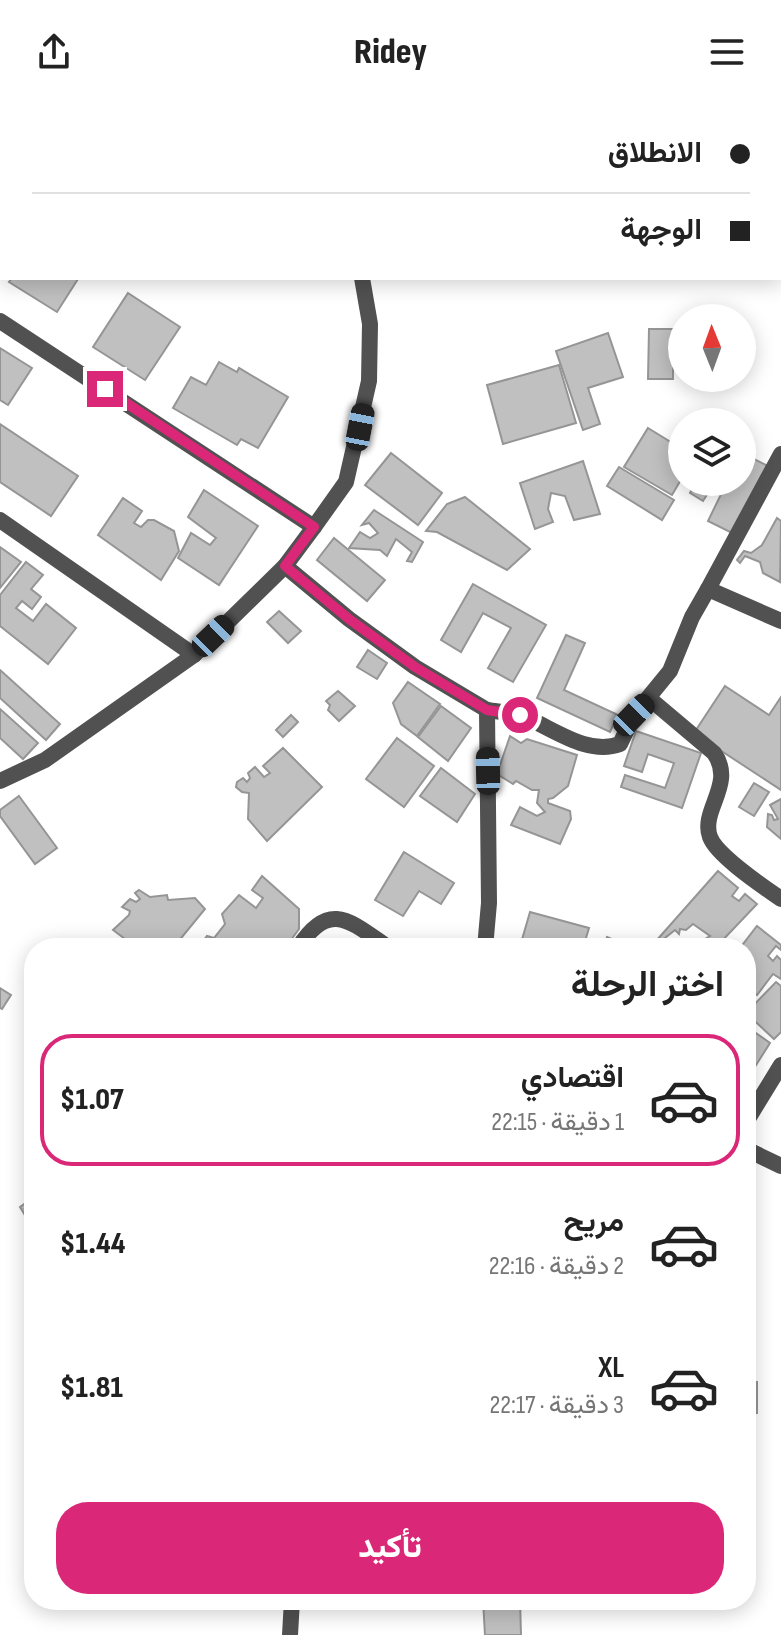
<!DOCTYPE html>
<html lang="ar">
<meta charset="utf-8">
<style>
:root{--surface:#fff;--page:#f6f6f6;--text:#222;--muted:#767676;--line:#e0e0e0;--accent:#db2777}
body{margin:0;font-family:"Sofia Sans Condensed",Vazirmatn,sans-serif;background:var(--page);color:var(--text);direction:rtl;height:100vh;display:flex;flex-direction:column;font-size:30px;white-space:nowrap}
*{box-sizing:border-box;margin:0}
p{font-size:26px;color:var(--muted)}
.icon{flex:none;width:44px;height:44px;fill:none;stroke:currentColor;stroke-width:2;stroke-linecap:round;stroke-linejoin:round}
.map{position:relative;flex:1;overflow:hidden;direction:ltr}
.side{position:absolute;left:24px;top:834px;width:732px;height:672px;display:flex;flex-direction:column;background:var(--surface);border-radius:32px;box-shadow:0 4px 20px #0003;direction:rtl}
.side>*{flex:none}
.guide{position:absolute;left:0px;top:0px;width:782px;height:176px;box-shadow:0 4px 20px #0003;direction:rtl;display:grid;align-content:center;height:176px;padding:0 32px;background:var(--surface)}
.needle{width:52px;rotate:359deg}
.fabs{position:absolute;left:668px;top:200px;display:grid;gap:16px}
.fabs a{display:grid;place-items:center;width:88px;height:88px;border-radius:50%;background:var(--surface);box-shadow:0 4px 20px #0003;font-size:40px}
.end{position:absolute;width:36px;height:36px;margin:-18px;border:10px solid #db2777;background:#fff;box-shadow:0 0 0 4px #fff}
.from{border-radius:50%}
.car{position:absolute;width:24px;height:48px;margin:-24px -12px;border-radius:10px;box-shadow:0 0 6px 2px #0007;background:linear-gradient(#222 24%,#8ab4d8 0 40%,#222 0 76%,#8ab4d8 0 86%,#222 0)}
.guide b{display:flex;align-items:center;gap:28px;height:76px;font-size:30px}
.guide b+b{border-top:2px solid var(--line)}
.guide i{width:20px;height:20px;background:var(--text)}
ul{padding:0;list-style:none}
li{display:flex;align-items:center;gap:24px;height:132px;margin:0 16px 12px;padding:0 16px;border:4px solid transparent;border-radius:32px}
li div{flex:1}
li b{display:block;font-size:30px}
li em{font-style:normal;font-weight:800}
li.active{border-color:var(--accent)}
li>.icon{width:72px;height:72px;stroke-width:1.5}
h2{padding:0 32px;font-size:36px;line-height:96px}
.button{display:flex;gap:16px;margin-top:auto;padding:16px 32px}
.button a{flex:1;height:92px;border-radius:32px;background:var(--accent);color:#fff;font-size:32px;font-weight:800;line-height:92px;text-align:center}
header{display:flex;justify-content:space-between;align-items:center;height:104px;padding:0 32px;background:var(--surface);font-size:36px;font-weight:800}
.map>svg:first-child{display:block}
.building{fill:#c0c0c0;stroke:#959595;stroke-width:2}
.lines{fill:none;stroke-linecap:round;stroke-linejoin:round}
.minor{stroke:#515151;stroke-width:16}
.route{stroke:#db2777;stroke-width:10}
</style>
<header><svg class="icon" aria-label="menu" viewBox="0 0 24 24"><path d="M4 6h16M4 12h16M4 18h16"/></svg>Ridey<svg class="icon" aria-label="share" viewBox="0 0 24 24"><path d="M12 15V3M7 8l5-5 5 5M5 13v7h14v-7"/></svg></header>
<div class="map">
<svg width="781" height="1531" viewBox="0 0 781 1531">
<rect width="100%" height="100%" fill="#fff"/>
<g class="building">
<path d="M639,0H717L719,2H637Z"/>
<path d="M780,65L781,66L780,132Z"/>
<path d="M0,112L2,114V148H0Z"/>
<path d="M12,174H77L78,175L57,208L9,178Z"/>
<path d="M128,189L180,223L145,276L93,243Z"/>
<path d="M649,225H673V275H648Z"/>
<path d="M608,229L623,273L588,284L600,320L583,326L556,247Z"/>
<path d="M0,244L32,264L8,301L0,296Z"/>
<path d="M219,258L237,268L239,264L288,293L258,344L241,335L237,341L173,304L191,273L206,281Z"/>
<path d="M559,261L576,319L503,340L487,281Z"/>
<path d="M0,320L78,372L51,412L0,378Z"/>
<path d="M648,324L682,345V374L672,391L624,363Z"/>
<path d="M391,349L442,389L418,421L365,381Z"/>
<path d="M742,349L768,362L734,430L708,417L727,378H742Z"/>
<path d="M583,357L600,410L574,416L565,392L551,389L548,405L553,418L535,425L520,379Z"/>
<path d="M619,363L674,396L662,416L607,382Z"/>
<path d="M696,378H715L703,397L690,389Z"/>
<path d="M204,386L258,422L219,481L178,454L191,429L210,441L216,434L188,413Z"/>
<path d="M465,393L530,445L507,466L437,428L426,427L447,400Z"/>
<path d="M123,394L142,407L134,419L141,423L148,416H154L174,427L179,447L161,476L98,431Z"/>
<path d="M374,406L423,438L412,458L407,457L412,448L396,435L387,452L380,446L349,444L360,428L370,434L378,429L369,419L362,421Z"/>
<path d="M777,414L781,417L780,478L763,469L760,458L745,452L740,459L737,456L744,447L751,449L762,441Z"/>
<path d="M334,434L385,476L367,497L317,456Z"/>
<path d="M0,443L21,458L0,484Z"/>
<path d="M26,458L43,471L31,485L41,493L32,505L22,497L16,504L33,517L46,500L76,524L48,560L0,522V491Z"/>
<path d="M473,480L546,521L513,578L488,564L511,524L483,509L461,548L441,536Z"/>
<path d="M279,507L301,527L288,539L267,518Z"/>
<path d="M566,531L585,539L564,586L618,611L610,628L537,594Z"/>
<path d="M368,546L387,559L377,575L357,563Z"/>
<path d="M0,566L60,620L46,636L0,594Z"/>
<path d="M408,578L440,600L417,632L401,620L393,599Z"/>
<path d="M725,582L769,611L781,593V686L694,629Z"/>
<path d="M338,587L355,602L339,617L328,606L330,601L326,597Z"/>
<path d="M441,602L471,624L448,657L418,633Z"/>
<path d="M0,605L38,639L23,655L0,634Z"/>
<path d="M291,611L298,618L283,633L276,626Z"/>
<path d="M636,627L701,649L682,704L621,683L625,671L665,684L674,659L648,650L642,668L624,662Z"/>
<path d="M510,632L521,639L527,635L577,651L568,682L553,694L548,695V699L570,707L571,715L560,740L511,721L520,703L537,712L545,708L537,699L539,686H532L516,677L513,680L497,670Z"/>
<path d="M397,634L434,662L404,703L366,675Z"/>
<path d="M283,644L322,683L267,737L248,715L249,689L242,688L236,683L237,678L243,674L247,678L250,674L248,669L255,663L264,673L270,669L263,662Z"/>
<path d="M441,664L475,690L457,718L420,692Z"/>
<path d="M754,679L769,688L754,712L739,703Z"/>
<path d="M19,692L57,744L35,760L0,712V706Z"/>
<path d="M781,695V735L767,723L768,710L772,711L774,716L778,715L770,701Z"/>
<path d="M404,748L454,779L441,800L419,787L403,812L375,796Z"/>
<path d="M718,767L738,784L732,792L739,797L745,790L757,800L718,841L719,844H705V835L710,832L693,820L686,826L680,825L679,830L675,826L660,838L656,837Z"/>
<path d="M262,772L299,805V825L285,844H209L202,839L207,832L214,834L225,820L222,810L239,791L256,804L263,794L252,786Z"/>
<path d="M139,786L150,793L167,791L168,796L195,794L205,805L173,844H137L113,826L129,811L130,807L122,803L130,795L136,798L140,795L135,789Z"/>
<path d="M530,808L589,824L583,844H508V841L521,839Z"/>
<path d="M757,822L781,841V846L776,842L768,852L773,857L777,852L781,856V875L773,870L757,891L746,882V844H740Z"/>
<path d="M607,833L630,843L632,844H603Z"/>
<path d="M776,878L781,882V928L774,935L746,909Z"/>
<path d="M0,884L11,891L2,905L0,904Z"/>
<path d="M746,922L770,939L746,977Z"/>
<path d="M34,1093V1102L25,1105L32,1110L26,1113L20,1103Z"/>
<path d="M746,1270H749V1278H757V1309H746Z"/>
<path d="M483,1496H520L521,1531H485Z"/>
</g>
<g class="lines">
<g class="minor">
<path d="M264,0L266,2"/>
<path d="M545,2L547,0"/>
<path d="M0,217L314,423"/>
<path d="M0,416L194,551"/>
<path d="M285,462L349,515L415,563L487,606L489,799L485,844"/>
<path d="M708,485L781,350"/>
<path d="M650,595L714,649C736,680 700,706 710,733C717,752 764,783 781,795"/>
<path d="M487,606C499,608 513,608 525,613C554,625 588,652 620,640L634,611L670,567L692,513L708,485L781,517"/>
<path d="M0,677L45,656L194,551L285,462L314,423L346,378L369,277L370,220L362,174"/>
<path d="M298,844C329,795 350,817 389,844"/>
<path d="M746,1018L781,961"/>
<path d="M746,1045L781,1062"/>
<path d="M290,1531L292,1496"/>
</g>
</g>
<g class="lines">
<path class="route" d="M105,285L314,423L285,462L349,515L415,563L487,606L520,611"/>
</g>
</svg>
<div class="fabs">
<a><svg class="needle" viewBox="-14 -14 28 28"><path d="M0-13l5 13h-10z" fill="#e53935"/><path d="M0 13l5-13h-10z" fill="#767676"/></svg></a>
<a><svg class="icon" aria-label="layers" viewBox="0 0 24 24"><path d="M12 4l9 5-9 5-9-5zM3 14l9 5 9-5"/></svg></a>
</div>
<i class="end from" style="left:520px;top:611px"></i>
<i class="end" style="left:105px;top:285px"></i>
<i class="car" style="left:360px;top:323px;rotate:11deg"></i>
<i class="car" style="left:213px;top:532px;rotate:46deg"></i>
<i class="car" style="left:634px;top:611px;rotate:44deg"></i>
<i class="car" style="left:488px;top:667px;rotate:359deg"></i>
<div class="guide">
<b><i class="from"></i>الانطلاق</b>
<b><i></i>الوجهة</b>
</div>
<section class="side">
<h2>اختر الرحلة</h2>
<ul>
<li class="active"><svg class="icon" aria-label="car" viewBox="0 0 24 24"><path d="M5 17H2v-5l4-1 3-4h7l3 4 3 1v5h-3M9 17h6M6 11h13"/><circle cx="7" cy="17" r="2"/><circle cx="17" cy="17" r="2"/></svg><div><b>اقتصادي</b><p>1 دقيقة · 22:15</p></div><em>$1.07</em></li>
<li><svg class="icon" aria-label="car" viewBox="0 0 24 24"><path d="M5 17H2v-5l4-1 3-4h7l3 4 3 1v5h-3M9 17h6M6 11h13"/><circle cx="7" cy="17" r="2"/><circle cx="17" cy="17" r="2"/></svg><div><b>مريح</b><p>2 دقيقة · 22:16</p></div><em>$1.44</em></li>
<li><svg class="icon" aria-label="car" viewBox="0 0 24 24"><path d="M5 17H2v-5l4-1 3-4h7l3 4 3 1v5h-3M9 17h6M6 11h13"/><circle cx="7" cy="17" r="2"/><circle cx="17" cy="17" r="2"/></svg><div><b>XL</b><p>3 دقيقة · 22:17</p></div><em>$1.81</em></li>
</ul>
<div class="button"><a>تأكيد</a></div>
</section>
</div>
